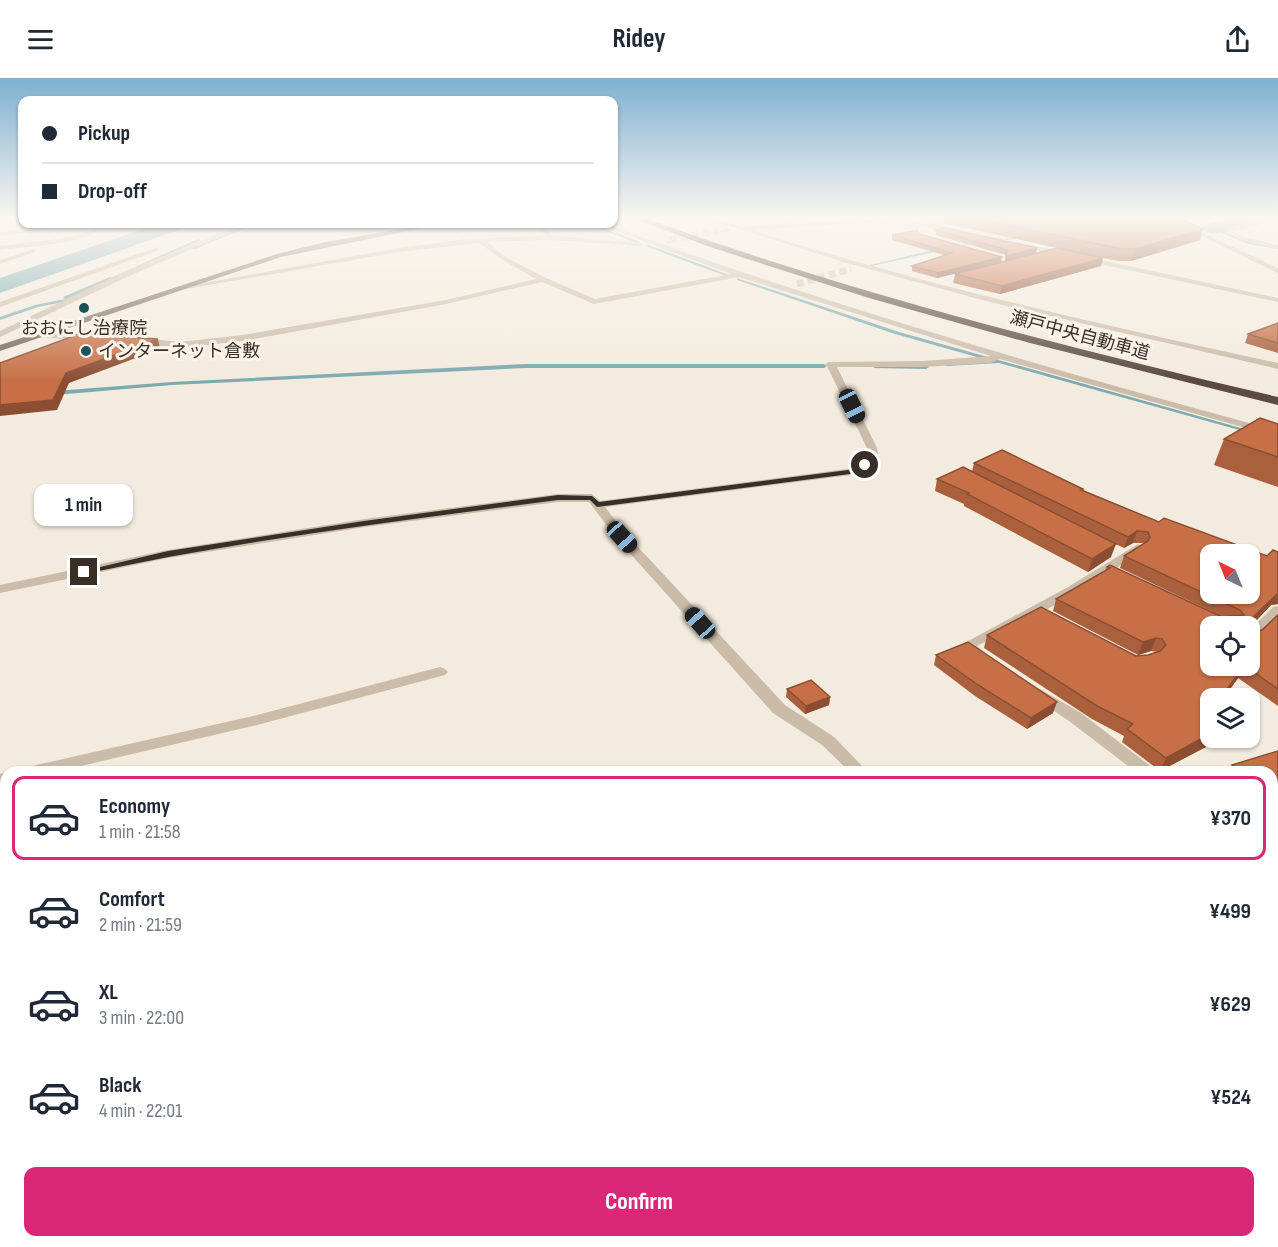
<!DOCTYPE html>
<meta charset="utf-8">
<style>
:root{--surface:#fff;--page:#f2f2f3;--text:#1f2937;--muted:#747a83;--line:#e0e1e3;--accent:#db2777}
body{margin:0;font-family:"Sofia Sans Condensed","Noto Sans JP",sans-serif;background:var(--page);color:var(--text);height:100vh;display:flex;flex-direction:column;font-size:22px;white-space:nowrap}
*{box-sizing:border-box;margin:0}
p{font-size:20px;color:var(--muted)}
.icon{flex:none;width:33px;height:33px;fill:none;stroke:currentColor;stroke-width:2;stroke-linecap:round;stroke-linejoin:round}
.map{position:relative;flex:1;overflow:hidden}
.details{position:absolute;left:0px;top:688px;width:1278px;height:482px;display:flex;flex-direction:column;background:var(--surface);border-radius:18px 18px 0 0;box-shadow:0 2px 4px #0004}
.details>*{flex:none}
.hud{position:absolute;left:18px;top:18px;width:600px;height:132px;border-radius:12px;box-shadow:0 2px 4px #0004;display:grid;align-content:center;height:132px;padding:0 24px;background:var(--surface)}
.needle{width:39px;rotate:317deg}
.tools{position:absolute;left:1200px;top:466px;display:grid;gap:12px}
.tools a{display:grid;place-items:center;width:60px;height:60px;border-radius:12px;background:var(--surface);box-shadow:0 2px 4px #0004;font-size:30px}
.end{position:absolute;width:27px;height:27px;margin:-14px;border:8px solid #392f29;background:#fff;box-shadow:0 0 0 3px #fff}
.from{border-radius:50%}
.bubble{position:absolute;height:42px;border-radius:12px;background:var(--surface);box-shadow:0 2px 4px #0004;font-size:20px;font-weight:700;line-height:42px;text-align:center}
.car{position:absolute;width:18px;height:36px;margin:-18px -9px;border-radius:8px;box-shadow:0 0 4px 2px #0007;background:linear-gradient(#222 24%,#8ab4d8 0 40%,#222 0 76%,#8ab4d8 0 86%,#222 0)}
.hud b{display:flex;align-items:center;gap:21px;height:57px;font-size:22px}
.hud b+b{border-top:2px solid var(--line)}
.hud i{width:15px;height:15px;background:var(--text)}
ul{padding:10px 0 0;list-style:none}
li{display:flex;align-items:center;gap:18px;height:84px;margin:0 12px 9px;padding:0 12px;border:3px solid transparent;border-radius:12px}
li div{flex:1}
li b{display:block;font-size:22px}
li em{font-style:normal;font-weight:700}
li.active{border-color:var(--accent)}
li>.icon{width:54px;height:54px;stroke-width:1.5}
.button{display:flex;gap:12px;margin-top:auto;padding:12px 24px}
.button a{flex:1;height:69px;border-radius:12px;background:var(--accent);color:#fff;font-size:24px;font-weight:700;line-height:69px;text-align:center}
header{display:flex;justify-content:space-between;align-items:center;height:78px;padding:0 24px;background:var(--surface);font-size:27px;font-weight:700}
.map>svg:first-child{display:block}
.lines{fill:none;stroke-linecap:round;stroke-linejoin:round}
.stream{fill:#7caab0;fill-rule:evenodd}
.river{fill:#7caab0;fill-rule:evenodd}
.minor-tunnel{stroke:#cec5ba;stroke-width:7;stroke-dasharray:7 4;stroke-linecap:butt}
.minor{fill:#cbbca9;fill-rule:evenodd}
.major{fill:#7b685a;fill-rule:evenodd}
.highway{fill:#5a4a40;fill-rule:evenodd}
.wall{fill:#ab603d}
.shaded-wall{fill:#8b4e32}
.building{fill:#c77047;stroke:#8b4e32;stroke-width:1.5;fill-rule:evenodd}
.route{fill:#392f29}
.poi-dot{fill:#1e525b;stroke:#faf4ea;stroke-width:2}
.labels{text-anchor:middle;stroke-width:6;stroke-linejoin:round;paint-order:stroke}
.far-poi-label{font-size:18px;fill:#392f29;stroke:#faf4ea}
.far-street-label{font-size:18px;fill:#392f29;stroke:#faf4ea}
</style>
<header><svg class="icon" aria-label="menu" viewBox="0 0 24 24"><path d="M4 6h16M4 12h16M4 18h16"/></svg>Ridey<svg class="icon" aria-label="share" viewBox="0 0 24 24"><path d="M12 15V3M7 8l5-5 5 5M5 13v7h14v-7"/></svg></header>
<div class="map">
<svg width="1278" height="1169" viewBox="0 0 1278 1169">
<rect width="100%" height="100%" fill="#f3ebde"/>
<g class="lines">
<g class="stream">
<path d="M887,139H907L743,150L741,149Z"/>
<path d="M251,146H255L195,171L192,170Z"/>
<path d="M588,146H592L640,164L637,165Z"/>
<path d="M1213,149L1250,164L1278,169V171L1248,166L1213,151L1192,152L1190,151Z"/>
<path d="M729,151L730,153L722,154L720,153Z"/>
<path d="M1025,158L1024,160L1005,162L1003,161Z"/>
<path d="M198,161L201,162L138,190L135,189Z"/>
<path d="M673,162L674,164L668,165L666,164Z"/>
<path d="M979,162L980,164L962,168L960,167Z"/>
<path d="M647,167H649L729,197L726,198L647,169Z"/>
<path d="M942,170L943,172L872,188L870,187Z"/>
<path d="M110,199L113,200L67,221L72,220L74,221V222L38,229L0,242V239L35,227L65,221L63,219Z"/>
<path d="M737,200L899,254L1255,354L1250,355L999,285L946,288L945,287L948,285L991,283L895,256L737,202Z"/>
<path d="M525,286H824L827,288L824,290H525L172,307L55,317L52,315L55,313L172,304Z"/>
<path d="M876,287H926L929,289L926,291L874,290V288Z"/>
<path d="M0,749L4,750L6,756V774L2,773L0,768Z"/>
<path d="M135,1164H149L150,1167L149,1169H137Z"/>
</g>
<g class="river">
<path d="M1236,139H1264L1260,146L1213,156L1206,154L1202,150L1206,146Z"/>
<path d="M158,146H187L184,150L0,215V200Z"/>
</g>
<g class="minor-tunnel">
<path d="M670,162L719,152"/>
<path d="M797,206L851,191"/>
</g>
<g class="minor">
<path d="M0,139H9L0,142Z"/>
<path d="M701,139H711L746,150L749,148L910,139V141L1278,220V224L898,143L751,152C924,207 1101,247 1278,285V291L986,223L843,184Z"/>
<path d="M1161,139H1169L1278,190V195Z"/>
<path d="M1267,139H1276L1258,147L1232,154L1248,160L1278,167V171L1244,163L1226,155L1228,150Z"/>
<path d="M69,146H83L0,158V154Z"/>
<path d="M92,146H98L100,151C87,166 22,169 0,172V168L71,159L93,152Z"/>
<path d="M243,146H250L129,198L0,259V253L123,194Z"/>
<path d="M533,146C543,145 547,151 553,158L643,165L641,168L551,162L487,164L507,180L546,200L595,221L731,196L598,146H606C826,227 1051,291 1278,353V359L1000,281L990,285L923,289H837L877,370L878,377L869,389L850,397L605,429L626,456L785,627L834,659L868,694H850L822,667L773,635L618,462L589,424H558L365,449L168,480L0,515V507L168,472L365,441L558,416H592L600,423L847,391L861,385L868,377L867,370L826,286L828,284L923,283L991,278L739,199L594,226L542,204L446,226L243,263L180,270L140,266L136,263L140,260L180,264L243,257L446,222L536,201L503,182L479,165L399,174L180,212L176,210L399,170L465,161L546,158Z"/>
<path d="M158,169L160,172L0,229V224Z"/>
<path d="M34,171L36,174L0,186V182Z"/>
<path d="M41,254L89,257L93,260L89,263L38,259L37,257Z"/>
<path d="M1138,466L1144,470L1143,473L1078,515L977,568L986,576L984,579H974L959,568L1068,509Z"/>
<path d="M1278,528V540L1255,563L1250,564V552L1273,529Z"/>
<path d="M440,589L445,591L448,594L445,597L257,647L55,694H23L26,690L32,688L257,637Z"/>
<path d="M1040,611L1081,635L1153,690L1155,694H1136L1069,643L1034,619L1032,616Z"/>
<path d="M6,695V707L0,708V696Z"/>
<path d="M1278,719V731L1272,732V720Z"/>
<path d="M0,808L6,810V843L0,841Z"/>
<path d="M1272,936L1278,938V958L1272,956Z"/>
<path d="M96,1164H122L124,1169H98Z"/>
<path d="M232,1164H263L261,1169H230Z"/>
<path d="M681,1164H710L708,1169H679Z"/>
<rect x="1072" y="1164" width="26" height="5"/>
</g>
<path class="major" d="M431,146H442L281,179L0,273V267L277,176L325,164Z"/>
<path class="highway" d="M630,139H641C850,214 1063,269 1278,319V327L1030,265L869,220L710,169Z"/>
</g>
<g class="wall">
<path d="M944,139H1178L1203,151L1200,162L1131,183H1118L1103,180L1101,188L1000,216L953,205L955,196L1099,179L943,145Z"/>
<path d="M936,152L1036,175L1005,183L1006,177L936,157Z"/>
<path d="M919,156L1001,184L937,200L912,193V188L944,177L892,162V157Z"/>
<path d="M1278,245V275L1245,265L1248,256Z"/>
<path d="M1278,346V409L1214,387L1224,361Z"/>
<path d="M974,385L1083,411V412L1159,444L1267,478L1278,474V526L1271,527L1254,545V553L1262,552L1278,536V628L1238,600L1226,617L1210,660H1223L1160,693L1122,664L1124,658L1092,641L984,570L987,557L1136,578L1148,577L1157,574L1151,573L1138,577L1053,533L1056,521L1105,493L1107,489L1223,539L1120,490L1124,478L1144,465H1133L1124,470L1111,464V479L1088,494L964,428V426L935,413L937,401L972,394Z"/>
<path d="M936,577L1053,635L1027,651L975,618L934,587Z"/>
<path d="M787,611L830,619L829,627L805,636L786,619Z"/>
<path d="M1278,673V709L1272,711V694H1228L1232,687Z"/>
<path d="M1278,750V814H1277L1272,811V754Z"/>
<path d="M1272,839L1278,922L1272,924Z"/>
<path d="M765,1164H872L868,1169H761Z"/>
</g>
<g class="shaded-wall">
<path d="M1203,151L1200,162L1131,183L1135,171Z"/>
<path d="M1037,170L1036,175L1005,183L1006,178Z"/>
<path d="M1002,179L1001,184L937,200L938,195Z"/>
<path d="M1103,180L1101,188L1000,216L1002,208Z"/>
<path d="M158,261L160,271L69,305L57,332L0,338V327L66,295Z"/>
<path d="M1137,453L1133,465L1124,470L1128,459Z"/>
<path d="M1116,466L1111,479L1088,494L1092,481Z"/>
<path d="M1277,515H1278V526L1271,527L1250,549L1254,538Z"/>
<path d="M1156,560L1151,573L1138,577L1143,564Z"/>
<path d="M1244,588L1238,600L1223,621L1224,615Z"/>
<path d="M830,619L829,627L805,636L806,628Z"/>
<path d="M1057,624L1053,635L1027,651L1031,640Z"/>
<path d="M1210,656V660H1223L1160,693L1166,680Z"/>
<path d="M1278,702V709L1272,711V705Z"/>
<path d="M1276,909H1278V922L1272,924V916Z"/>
<path d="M174,1164H195L197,1168L196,1169H167Z"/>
<path d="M844,1164H848L847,1169H839Z"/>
<path d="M864,1164H872L868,1169H860Z"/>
</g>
<g class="building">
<path d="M968,139H1178L1203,151L1135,171H1122Z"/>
<path d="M944,150L1037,170L1006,178L1007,172L936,152Z"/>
<path d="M917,152L919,156L1002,179L938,195L912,188L952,175L892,157Z"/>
<path d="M1057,170L1103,180L1002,208L955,196Z"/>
<path d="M1278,245V265L1248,256Z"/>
<path d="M79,256L158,261L66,295L53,322L0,327V285Z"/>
<path d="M1260,340L1278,346V379L1224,361Z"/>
<path d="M1002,372L1083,411L1081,412L1159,444L1164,440L1267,478L1273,472L1278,474V515L1254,538V553L1262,552L1278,537V611L1245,588H1250V549H1210V588H1244L1224,615L1232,621H1210V656L1166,680L1127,651L1133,646L1097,628L987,557L1041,529L1136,578L1148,577L1160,573L1166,567L1162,561L1156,560L1143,564L1056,521L1110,490L1107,489L1110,487L1222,539L1244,537L1240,532L1124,478L1148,463L1150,459L1148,454L1137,453L1128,459L974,385ZM1210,477H1250V516H1210Z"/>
<path d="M963,389L1116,466L1092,481L967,416L969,415L937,401Z"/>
<path d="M968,564L1057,624L1031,640L978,607L936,577Z"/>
<path d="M811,602L830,619L806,628L787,611Z"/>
<path d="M1278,673V702L1272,705V694H1243L1232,687Z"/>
<path d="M1278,750V793L1272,789V754Z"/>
<path d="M1272,839L1278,844V909H1276L1272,904Z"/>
<path d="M162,1164H174L167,1169H164Z"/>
<path d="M364,1164H372L375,1169H357Z"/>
<path d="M381,1164H419L422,1169H375Z"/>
<path d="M734,1164H749L754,1169H730Z"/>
<path d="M765,1164H844L839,1169H761Z"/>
<path d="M857,1164H864L861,1168Z"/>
</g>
<linearGradient id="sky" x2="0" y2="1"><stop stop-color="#7db0d2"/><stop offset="0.46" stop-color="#faf6f0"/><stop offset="1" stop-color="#faf6f0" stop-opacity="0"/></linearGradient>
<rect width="1278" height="303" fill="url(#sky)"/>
<path class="route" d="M862,385L869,387L850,396L597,429L590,422H558C399,443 240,462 84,496L79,494L168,473L364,443L558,417L592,418L599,424L848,392Z"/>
<g class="poi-dot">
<circle cx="84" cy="230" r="6"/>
<circle cx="86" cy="273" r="6"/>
</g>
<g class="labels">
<g class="far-poi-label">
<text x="84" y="256">おおにし治療院</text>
<text x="98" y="279" text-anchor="start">インターネット倉敷</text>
</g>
<g class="far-street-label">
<text transform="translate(1080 257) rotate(15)" y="6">瀬戸中央自動車道</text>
</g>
</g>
</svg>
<div class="tools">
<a><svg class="needle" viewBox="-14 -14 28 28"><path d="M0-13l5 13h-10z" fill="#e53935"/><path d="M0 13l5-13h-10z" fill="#747a83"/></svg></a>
<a><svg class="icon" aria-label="locate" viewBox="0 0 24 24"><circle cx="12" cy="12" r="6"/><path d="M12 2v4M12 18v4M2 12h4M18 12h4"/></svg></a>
<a><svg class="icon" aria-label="layers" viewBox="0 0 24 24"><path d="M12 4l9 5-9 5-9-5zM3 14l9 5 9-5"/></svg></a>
</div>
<i class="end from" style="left:865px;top:387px"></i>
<i class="end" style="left:84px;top:494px"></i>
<div class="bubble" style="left:34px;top:406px;width:99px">1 min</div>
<i class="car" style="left:852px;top:328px;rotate:154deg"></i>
<i class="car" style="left:622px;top:459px;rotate:138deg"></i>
<i class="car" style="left:700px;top:545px;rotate:318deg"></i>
<div class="hud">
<b><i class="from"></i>Pickup</b>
<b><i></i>Drop-off</b>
</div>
<section class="details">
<ul>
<li class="active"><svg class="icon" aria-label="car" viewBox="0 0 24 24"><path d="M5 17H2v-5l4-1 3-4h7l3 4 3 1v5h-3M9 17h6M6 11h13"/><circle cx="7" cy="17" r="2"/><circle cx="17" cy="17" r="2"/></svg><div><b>Economy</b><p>1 min · 21:58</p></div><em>¥370</em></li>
<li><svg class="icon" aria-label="car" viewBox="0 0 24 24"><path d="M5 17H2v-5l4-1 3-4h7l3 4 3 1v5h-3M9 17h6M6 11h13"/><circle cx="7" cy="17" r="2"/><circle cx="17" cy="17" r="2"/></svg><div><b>Comfort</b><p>2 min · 21:59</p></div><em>¥499</em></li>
<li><svg class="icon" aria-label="car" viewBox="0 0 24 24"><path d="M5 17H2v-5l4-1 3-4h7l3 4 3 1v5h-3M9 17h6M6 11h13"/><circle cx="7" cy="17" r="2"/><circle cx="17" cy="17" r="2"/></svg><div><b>XL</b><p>3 min · 22:00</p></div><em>¥629</em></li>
<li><svg class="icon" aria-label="car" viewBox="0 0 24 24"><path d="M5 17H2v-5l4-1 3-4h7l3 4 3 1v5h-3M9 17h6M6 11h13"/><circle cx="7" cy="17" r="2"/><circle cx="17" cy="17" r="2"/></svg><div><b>Black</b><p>4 min · 22:01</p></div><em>¥524</em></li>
</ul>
<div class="button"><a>Confirm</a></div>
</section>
</div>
